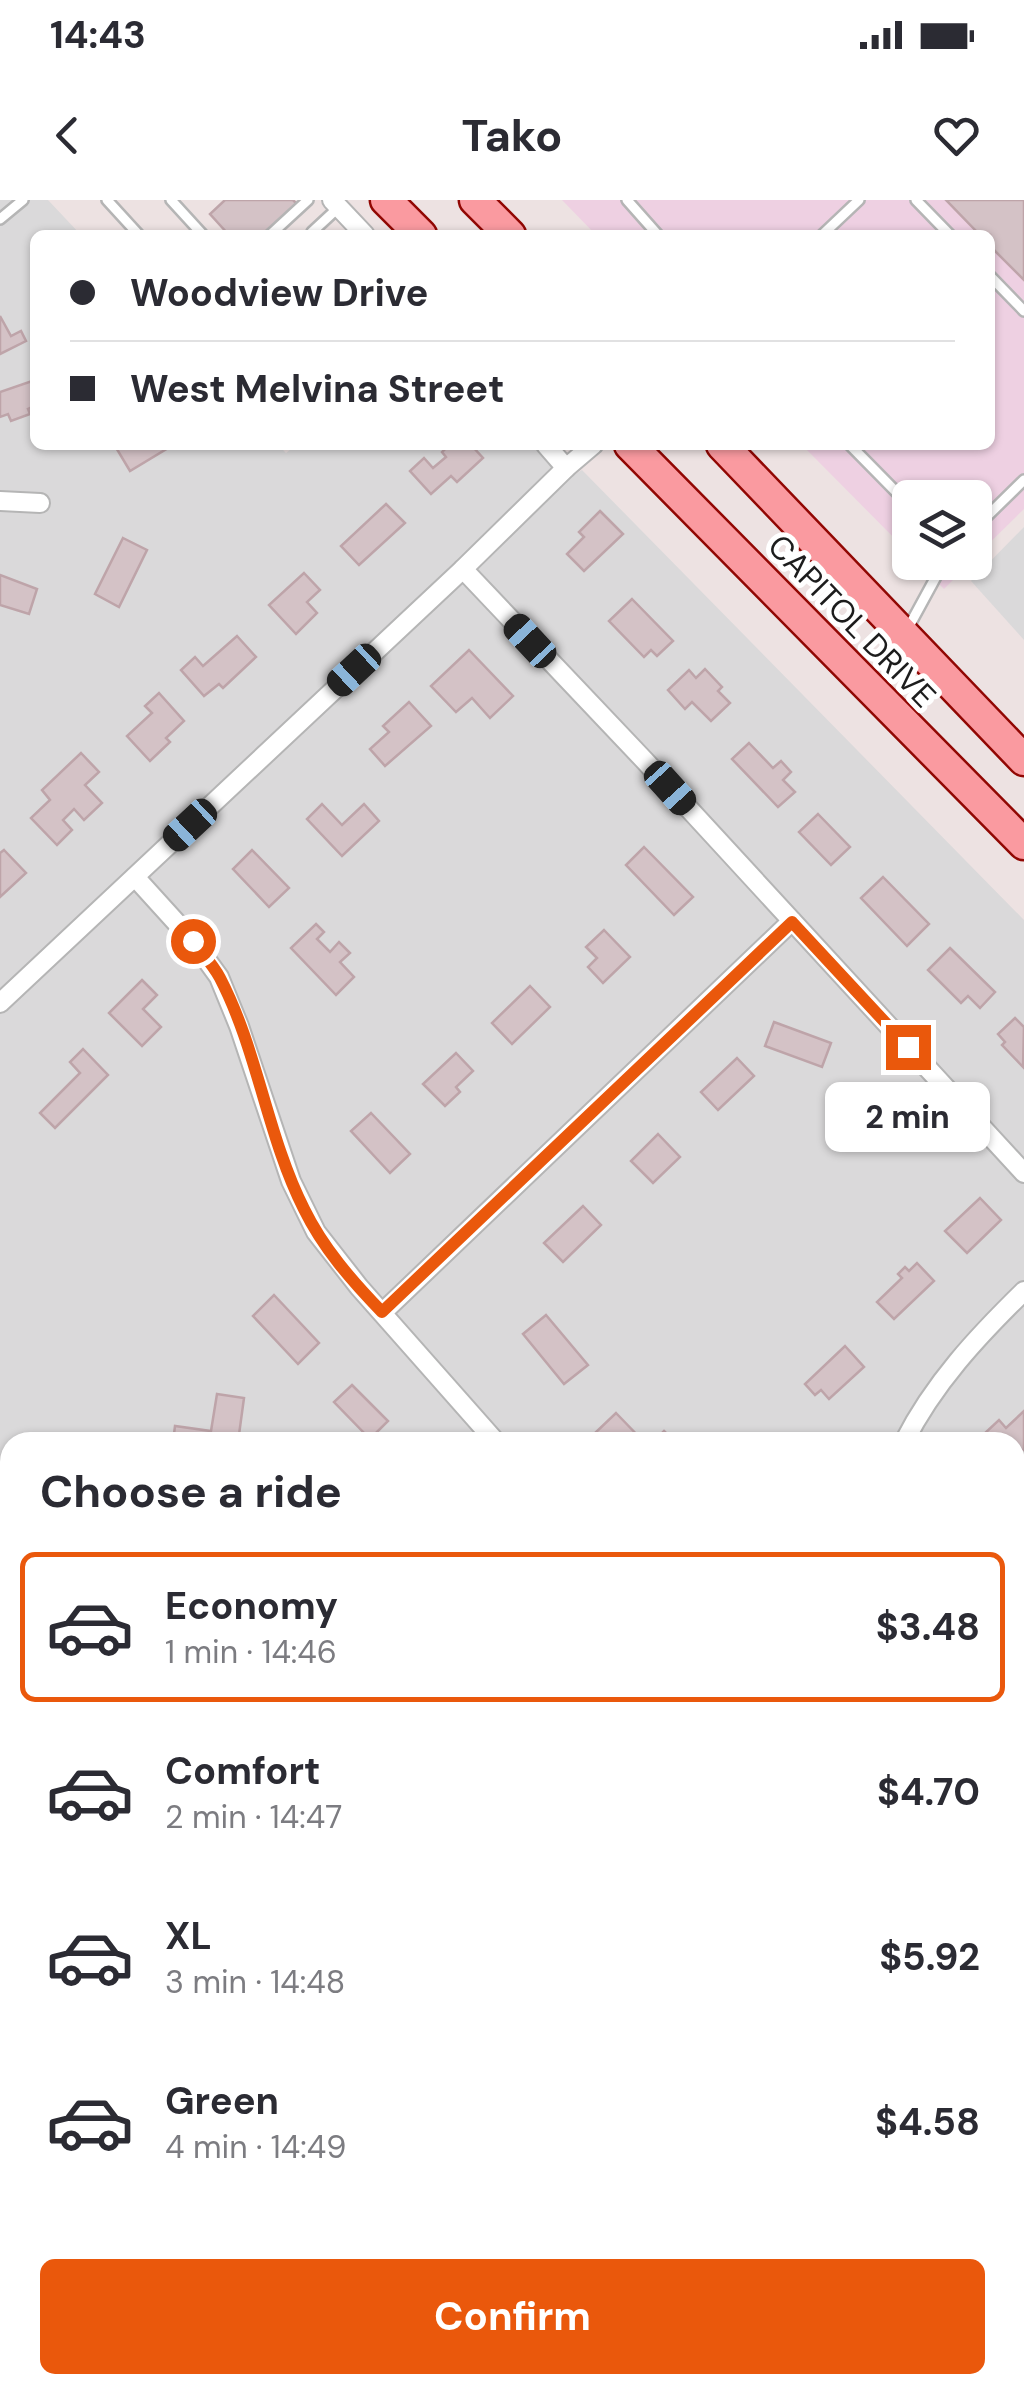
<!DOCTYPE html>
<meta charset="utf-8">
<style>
:root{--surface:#fff;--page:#f7f7f7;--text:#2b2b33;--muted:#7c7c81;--line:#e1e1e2;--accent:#ea580c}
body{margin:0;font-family:"DM Sans",sans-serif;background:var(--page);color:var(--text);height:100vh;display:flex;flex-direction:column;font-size:38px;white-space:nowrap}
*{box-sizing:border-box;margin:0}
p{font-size:32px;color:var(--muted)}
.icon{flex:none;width:55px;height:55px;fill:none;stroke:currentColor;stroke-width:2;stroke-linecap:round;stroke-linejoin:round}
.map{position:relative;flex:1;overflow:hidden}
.panel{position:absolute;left:0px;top:1232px;width:1025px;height:962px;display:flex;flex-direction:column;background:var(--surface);border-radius:30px 30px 0 0;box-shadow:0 2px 8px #0004}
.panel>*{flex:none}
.guide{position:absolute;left:30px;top:30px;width:965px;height:220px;border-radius:15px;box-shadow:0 2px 8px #0004;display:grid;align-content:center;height:220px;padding:0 40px;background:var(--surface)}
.controls{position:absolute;left:892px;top:280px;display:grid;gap:20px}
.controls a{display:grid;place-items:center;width:100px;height:100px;border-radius:15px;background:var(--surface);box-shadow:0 2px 8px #0004;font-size:50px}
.end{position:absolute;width:45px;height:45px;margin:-22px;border:12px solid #ea580c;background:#fff;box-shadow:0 0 0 5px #fff}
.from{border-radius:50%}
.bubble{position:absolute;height:70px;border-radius:15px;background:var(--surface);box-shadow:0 2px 8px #0004;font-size:32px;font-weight:700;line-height:70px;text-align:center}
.car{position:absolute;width:30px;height:60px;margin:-30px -15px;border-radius:12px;box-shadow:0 0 8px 2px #0007;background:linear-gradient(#222 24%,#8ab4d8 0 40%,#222 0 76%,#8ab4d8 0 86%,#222 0)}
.guide b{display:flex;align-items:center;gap:35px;height:95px;font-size:38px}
.guide b+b{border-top:2px solid var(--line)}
.guide i{width:25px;height:25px;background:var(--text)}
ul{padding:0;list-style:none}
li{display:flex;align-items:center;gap:30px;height:150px;margin:0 20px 15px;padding:0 20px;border:5px solid transparent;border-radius:15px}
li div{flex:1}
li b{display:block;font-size:38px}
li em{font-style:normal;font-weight:700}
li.current{border-color:var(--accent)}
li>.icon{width:90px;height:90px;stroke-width:1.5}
h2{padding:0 40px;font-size:45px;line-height:120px}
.button{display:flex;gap:20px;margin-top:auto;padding:20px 40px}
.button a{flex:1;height:115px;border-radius:15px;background:var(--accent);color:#fff;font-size:40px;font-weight:700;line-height:115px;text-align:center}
.status{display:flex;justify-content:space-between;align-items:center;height:70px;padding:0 50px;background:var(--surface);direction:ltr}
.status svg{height:28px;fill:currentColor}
header{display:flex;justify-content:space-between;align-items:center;height:130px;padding:0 40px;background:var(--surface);font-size:45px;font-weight:700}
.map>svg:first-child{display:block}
.residential{fill:#dad9da;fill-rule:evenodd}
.commercial{fill:#eed0e2}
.water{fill:#a2dbc4}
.building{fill:#d4c2c6;stroke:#bea4a9;stroke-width:2.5}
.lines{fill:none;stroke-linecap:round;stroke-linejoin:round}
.service-casing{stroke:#b5b5b5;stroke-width:14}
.minor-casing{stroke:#b5b5b5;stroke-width:22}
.primary-casing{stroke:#910703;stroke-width:35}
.service{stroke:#fff;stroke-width:9}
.minor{stroke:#fff;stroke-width:18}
.primary{stroke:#fa9aa0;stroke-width:30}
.route{stroke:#ea580c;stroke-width:12}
.labels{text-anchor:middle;stroke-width:10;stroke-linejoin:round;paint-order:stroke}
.street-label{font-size:32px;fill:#1c1c1c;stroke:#fff}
</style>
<div class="status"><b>14:43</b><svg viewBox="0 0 49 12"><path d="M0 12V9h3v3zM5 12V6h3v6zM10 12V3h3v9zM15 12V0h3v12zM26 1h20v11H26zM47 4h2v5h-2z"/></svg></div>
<header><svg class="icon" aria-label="back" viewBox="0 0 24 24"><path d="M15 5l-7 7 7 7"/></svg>Tako<svg class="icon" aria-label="heart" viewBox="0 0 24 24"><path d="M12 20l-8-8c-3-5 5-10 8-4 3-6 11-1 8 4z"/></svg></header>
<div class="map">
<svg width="1024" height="2193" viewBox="0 0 1024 2193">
<rect width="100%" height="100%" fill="#ede2e2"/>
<g class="residential">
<path d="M0,0H48L81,35H35V245H278L286,253L296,245H533L564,281L582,270L1024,720V2193H0ZM10,1242H1015V2185H10Z"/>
<path d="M1024,327V440L971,381Z"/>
</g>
<g class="commercial">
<path d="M562,0H1024V309L975,357V298H910V354L802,245H990V35H596Z"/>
<path d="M918,363H970L944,389Z"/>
</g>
<path class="water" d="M341,2185H489L481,2193H344Z"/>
<g class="building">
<path d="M225,0H293L297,4L263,35H229L210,14Z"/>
<path d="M946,0H1024V80L990,46V35H980Z"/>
<path d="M0,116L11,136L21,131L26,141L0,154Z"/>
<path d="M35,180V206L28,209L30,214L11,221L8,214L0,217V192Z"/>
<path d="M118,245H166L168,248L130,271L115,246Z"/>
<path d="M449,245H471L483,258L457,282L451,276L431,294L410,271L424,258L433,268L446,257L442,252Z"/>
<path d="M386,304L405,323L359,365L341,346Z"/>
<path d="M600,311L623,334L584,371L567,354L584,337L579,332Z"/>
<path d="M123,338L147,350L119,407L95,394Z"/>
<path d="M304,373L320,390L307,402L317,413L296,434L269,405Z"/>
<path d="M0,375L37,389L29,414L0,405Z"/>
<path d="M632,399L673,441L657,456L651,450L644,457L609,421Z"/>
<path d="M237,436L256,457L223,488L219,484L204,496L181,470L195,457L203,466Z"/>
<path d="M469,450L513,496L490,518L472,498L456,512L431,486Z"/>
<path d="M705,469L722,487L718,491L730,503L711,521L692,502L685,509L668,490L689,470L696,478Z"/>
<path d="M159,493L184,521L166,538L170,542L150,561L127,536L152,513L145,506Z"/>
<path d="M409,502L431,526L385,566L370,549L389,532L383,526Z"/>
<path d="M749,543L773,568L781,561L791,572L783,580L795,592L778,607L732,559Z"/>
<path d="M81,553L99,572L85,585L102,603L84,620L74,609L63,620L72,630L57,645L31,618L50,600L42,590Z"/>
<path d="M322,604L342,625L364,604L379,621L342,656L307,619Z"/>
<path d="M818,614L850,647L831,665L799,632Z"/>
<path d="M644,647L693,697L674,715L626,665Z"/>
<path d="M4,650L26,673L0,697V653Z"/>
<path d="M252,650L289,688L269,707L233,669Z"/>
<path d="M883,677L929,724L907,746L861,698Z"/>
<path d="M316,724L324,732L317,739L330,752L339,742L350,753L340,762L354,777L336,795L291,748Z"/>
<path d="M604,730L630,757L603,783L588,767L597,758L586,747Z"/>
<path d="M950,748L995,792L980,808L968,796L961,803L928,770Z"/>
<path d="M142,780L157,795L143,809L161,827L142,846L109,813Z"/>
<path d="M530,786L550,807L512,844L492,823Z"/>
<path d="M1015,818L1024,827L1023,867L1002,845L1005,842L998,834Z"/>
<path d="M774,822L831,843L822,867L765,846Z"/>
<path d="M83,849L108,875L55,928L40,913L80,873L70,862Z"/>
<path d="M456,853L473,871L456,887L460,892L445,906L423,884Z"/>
<path d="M737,858L754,876L718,910L701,892Z"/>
<path d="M371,913L410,954L390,973L351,931Z"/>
<path d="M658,934L680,957L653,983L631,961Z"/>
<path d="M980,998L1001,1020L967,1053L945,1031Z"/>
<path d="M583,1006L601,1025L563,1062L544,1043Z"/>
<path d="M917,1063L934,1081L894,1119L877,1102L902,1078L898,1074L905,1067L909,1071Z"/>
<path d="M274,1095L319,1143L298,1164L253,1116Z"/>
<path d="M546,1115L588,1165L564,1184L523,1134Z"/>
<path d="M845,1146L864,1167L829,1199L821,1190L815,1195L805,1184Z"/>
<path d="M352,1185L388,1221L370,1239L334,1202Z"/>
<path d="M217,1194L244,1198L238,1242H173L175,1226L211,1231Z"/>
<path d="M1024,1211V1249L1015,1258V1242H993L985,1233L999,1220L1006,1228Z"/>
<path d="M616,1213L644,1242H604L595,1233Z"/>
<path d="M664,1231L675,1242H653Z"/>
<path d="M1,1378L10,1387V1409L0,1418Z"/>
<path d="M1024,1627V1661L1018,1667L1015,1664V1636Z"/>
<path d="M1015,2009L1024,2018V2057L1015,2048Z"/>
<path d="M10,2156V2183L0,2173V2165Z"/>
<path d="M12,2185H34L26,2193H20Z"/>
<path d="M652,2185H659L667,2193H643Z"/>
</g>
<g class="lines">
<g class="service-casing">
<g id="service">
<path d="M107,0L139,35"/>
<path d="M171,0L203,35"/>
<path d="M627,0L658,35"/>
<path d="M916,0L950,35"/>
<path d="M0,19L23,0"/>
<path d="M270,35L308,0"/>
<path d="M314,35L312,32L339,7"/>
<path d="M822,35L859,0"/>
<path d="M990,76L1024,111"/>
<path d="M850,245L910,306"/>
<path d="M975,328L1024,280"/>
<path d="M907,430L944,362"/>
</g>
</g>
<g class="minor-casing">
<g id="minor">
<path d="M332,0L365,35"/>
<path d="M546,245L566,268"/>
<path d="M0,301L40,303"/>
<path d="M463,369L645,561L1024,973"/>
<path d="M135,677L193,741L219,777L239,826L291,981L316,1032L359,1087L496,1242"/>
<path d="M0,803L463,369L566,268L593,245"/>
<path d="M383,1112L792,721"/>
<path d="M904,1242C934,1183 977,1137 1024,1091"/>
<path d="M0,1506L10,1494"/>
<path d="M1015,1765L1024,1756"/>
<path d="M1015,1924L1024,1934"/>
<path d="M0,2031L10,2043"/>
<path d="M144,2185L156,2193"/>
<path d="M241,2193L253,2190"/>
<path d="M565,2193L573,2185"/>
</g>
</g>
<g class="primary-casing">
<g id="primary">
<path d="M386,0L421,35"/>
<path d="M475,0L510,35"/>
<path d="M630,245L1024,644"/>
<path d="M722,245L1024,560"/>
</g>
</g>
<use href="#service" class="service"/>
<use href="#minor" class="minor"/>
<use href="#primary" class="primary"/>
</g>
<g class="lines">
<path class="route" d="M193,741C202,753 213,765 220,778C258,851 267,936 304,1009C323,1048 352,1081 382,1112L792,722L908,847"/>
</g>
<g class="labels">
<g class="street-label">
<text transform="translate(852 421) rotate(46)" y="11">CAPITOL DRIVE</text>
</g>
</g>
</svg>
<div class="controls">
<a><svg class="icon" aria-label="layers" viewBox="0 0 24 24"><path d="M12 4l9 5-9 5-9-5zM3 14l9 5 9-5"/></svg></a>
</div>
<i class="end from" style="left:193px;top:741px"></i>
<i class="end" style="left:908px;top:847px"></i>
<div class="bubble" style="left:825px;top:882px;width:165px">2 min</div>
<i class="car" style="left:530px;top:441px;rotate:317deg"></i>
<i class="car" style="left:354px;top:470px;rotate:227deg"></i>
<i class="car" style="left:670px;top:588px;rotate:138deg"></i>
<i class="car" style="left:190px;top:625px;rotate:227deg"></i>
<div class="guide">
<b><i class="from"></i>Woodview Drive</b>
<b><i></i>West Melvina Street</b>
</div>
<section class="panel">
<h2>Choose a ride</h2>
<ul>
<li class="current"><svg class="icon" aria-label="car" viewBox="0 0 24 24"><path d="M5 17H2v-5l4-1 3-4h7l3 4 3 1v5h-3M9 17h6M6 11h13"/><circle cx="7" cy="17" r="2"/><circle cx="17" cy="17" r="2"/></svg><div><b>Economy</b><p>1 min · 14:46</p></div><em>$3.48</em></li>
<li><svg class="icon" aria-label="car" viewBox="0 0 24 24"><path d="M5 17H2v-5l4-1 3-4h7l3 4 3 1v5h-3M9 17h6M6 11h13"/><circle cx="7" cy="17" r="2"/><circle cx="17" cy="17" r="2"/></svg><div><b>Comfort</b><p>2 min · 14:47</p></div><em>$4.70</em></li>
<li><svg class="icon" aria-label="car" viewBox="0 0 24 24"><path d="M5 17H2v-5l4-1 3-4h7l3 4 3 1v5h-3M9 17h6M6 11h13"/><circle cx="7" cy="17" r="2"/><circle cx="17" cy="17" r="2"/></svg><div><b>XL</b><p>3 min · 14:48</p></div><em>$5.92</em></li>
<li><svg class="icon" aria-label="car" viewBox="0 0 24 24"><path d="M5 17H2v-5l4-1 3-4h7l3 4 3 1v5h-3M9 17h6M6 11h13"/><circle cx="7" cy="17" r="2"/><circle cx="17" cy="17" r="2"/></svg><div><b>Green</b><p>4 min · 14:49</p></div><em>$4.58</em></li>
</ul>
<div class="button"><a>Confirm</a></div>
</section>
</div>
